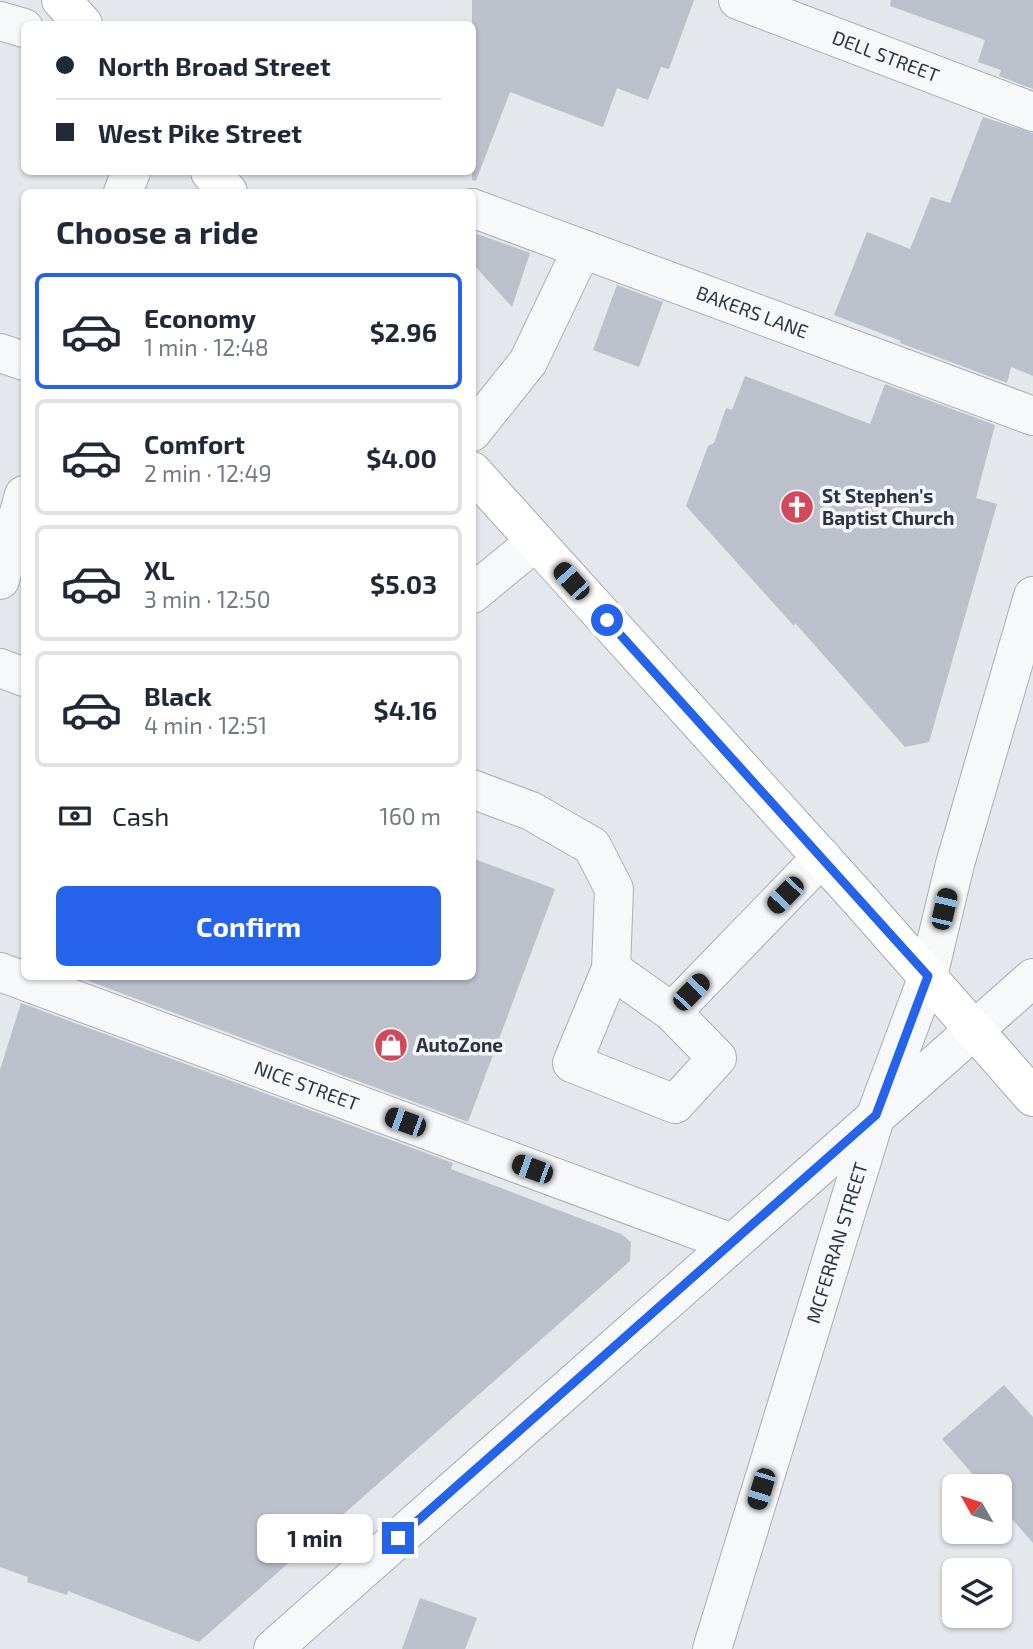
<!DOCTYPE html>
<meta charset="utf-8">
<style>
:root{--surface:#fff;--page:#f6f6f7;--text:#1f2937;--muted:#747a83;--line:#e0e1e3;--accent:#2563eb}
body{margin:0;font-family:"Exo 2",sans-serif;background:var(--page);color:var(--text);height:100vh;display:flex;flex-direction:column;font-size:26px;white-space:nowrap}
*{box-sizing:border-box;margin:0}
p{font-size:23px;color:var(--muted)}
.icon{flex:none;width:38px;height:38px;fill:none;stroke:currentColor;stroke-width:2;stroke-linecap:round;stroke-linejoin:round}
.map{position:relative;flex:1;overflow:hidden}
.details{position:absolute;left:21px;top:189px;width:455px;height:791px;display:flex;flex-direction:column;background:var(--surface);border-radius:10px;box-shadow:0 2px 5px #0004}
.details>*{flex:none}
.top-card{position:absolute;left:21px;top:21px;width:455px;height:154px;border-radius:10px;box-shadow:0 2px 5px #0004;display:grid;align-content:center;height:154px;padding:0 35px;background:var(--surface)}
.needle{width:46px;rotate:309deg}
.buttons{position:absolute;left:942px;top:1474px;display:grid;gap:14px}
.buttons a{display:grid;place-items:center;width:70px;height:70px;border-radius:10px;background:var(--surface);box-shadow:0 2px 5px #0004;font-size:35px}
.end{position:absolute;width:32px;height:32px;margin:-16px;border:9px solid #2563eb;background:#fff;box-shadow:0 0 0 4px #fff}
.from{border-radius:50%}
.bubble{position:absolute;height:49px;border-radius:10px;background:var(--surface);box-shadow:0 2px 5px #0004;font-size:23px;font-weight:700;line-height:49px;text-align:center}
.car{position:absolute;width:21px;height:42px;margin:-21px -10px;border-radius:9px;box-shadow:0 0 5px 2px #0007;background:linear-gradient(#222 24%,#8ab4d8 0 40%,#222 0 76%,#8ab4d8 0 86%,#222 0)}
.top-card b{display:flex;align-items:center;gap:24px;height:66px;font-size:26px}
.top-card b+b{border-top:2px solid var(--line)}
.top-card i{width:18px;height:18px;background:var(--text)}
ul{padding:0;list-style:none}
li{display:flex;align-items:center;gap:21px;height:116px;margin:0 14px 10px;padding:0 21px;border:4px solid var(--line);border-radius:10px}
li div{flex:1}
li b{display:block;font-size:26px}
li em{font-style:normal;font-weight:700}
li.active{border-color:var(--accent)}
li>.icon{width:63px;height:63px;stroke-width:1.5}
h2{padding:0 35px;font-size:32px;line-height:84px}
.pay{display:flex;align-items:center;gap:18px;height:77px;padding:0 35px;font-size:26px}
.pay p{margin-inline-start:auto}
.cta{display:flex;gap:14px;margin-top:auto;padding:14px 35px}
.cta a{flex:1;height:80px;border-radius:10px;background:var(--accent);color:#fff;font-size:28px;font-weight:700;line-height:80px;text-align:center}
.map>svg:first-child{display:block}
.building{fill:#bbc0ca}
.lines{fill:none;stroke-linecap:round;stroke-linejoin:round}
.minor-casing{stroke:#a9aeb7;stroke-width:40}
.major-casing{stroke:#a3abb8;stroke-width:40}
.minor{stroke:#f7f8fa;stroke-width:38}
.major{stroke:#fff;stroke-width:38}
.route{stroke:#2563eb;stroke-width:9}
.labels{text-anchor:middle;stroke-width:7;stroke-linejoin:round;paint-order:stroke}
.street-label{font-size:19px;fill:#2b3445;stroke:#f4f6f9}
.poi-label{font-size:19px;font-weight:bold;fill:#2b3445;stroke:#f4f6f9;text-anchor:start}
</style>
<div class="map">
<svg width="1033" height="1649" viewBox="0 0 1033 1649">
<rect width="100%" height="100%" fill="#e4e7ec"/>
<g class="building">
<path d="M472,0H694L669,69L661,67L648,100L617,88L603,127L510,92L476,181L472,180Z"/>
<path d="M891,0H1033V89L999,76L1001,70L978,62L985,40L890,6Z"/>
<path d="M983,117L1033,133V376L1011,367L1007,383L900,343L901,341L834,315L867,232L910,249L931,197L950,203Z"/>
<path d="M472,232L530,253L512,307L472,263Z"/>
<path d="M617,285L663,302L639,367L593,350Z"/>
<path d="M745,376L870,424L885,384L995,425L976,498L997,504L929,742L905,747L795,623L794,626L686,506L708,446L714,443L726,408L732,410Z"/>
<path d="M472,858L555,889L468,1122L75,976H472Z"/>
<path d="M21,1003L453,1163L451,1169L621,1234L631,1242L630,1261L199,1642L68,1591L67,1595L27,1582L28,1577L0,1567V1070Z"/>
<path d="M1004,1385L1033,1417V1543L999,1504V1486H983L942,1439Z"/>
<path d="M420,1598L477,1618L465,1649H402Z"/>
</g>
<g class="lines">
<g class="minor-casing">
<g id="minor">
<path id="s1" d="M738,0L1033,112"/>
<path d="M0,21L24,28"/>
<path d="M123,192L131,172"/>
<path id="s2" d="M472,208L1033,416"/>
<path d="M0,353L24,361"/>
<path d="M472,432L528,362L582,249"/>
<path d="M0,580L24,495"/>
<path d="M472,594L535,542"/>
<path d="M0,668L24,677"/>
<path d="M472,789L531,811L592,846L614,889L611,969"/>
<path id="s3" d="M0,972L732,1243"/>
<path d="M672,1012L611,969L572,1063L675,1104L717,1058L672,1012L822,857"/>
<path d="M273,1649L1033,978"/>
<path id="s4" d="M712,1649L876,1115L928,976L955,864L1033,596"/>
</g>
</g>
<g class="major-casing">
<g id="major">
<path d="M61,0L83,24"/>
<path d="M210,172L228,192"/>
<path d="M472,471L860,900L1033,1097"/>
</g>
</g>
<use href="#minor" class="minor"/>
<use href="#major" class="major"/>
</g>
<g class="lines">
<path class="route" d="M398,1538L876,1115L928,976L607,620"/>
</g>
<defs>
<g id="church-disc" transform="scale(1.75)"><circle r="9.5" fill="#d1495b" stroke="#f4f6f9"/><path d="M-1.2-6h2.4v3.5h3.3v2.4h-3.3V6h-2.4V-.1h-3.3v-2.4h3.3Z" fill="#fff"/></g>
<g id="shop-disc" transform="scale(1.75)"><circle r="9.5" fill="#d1495b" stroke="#f4f6f9"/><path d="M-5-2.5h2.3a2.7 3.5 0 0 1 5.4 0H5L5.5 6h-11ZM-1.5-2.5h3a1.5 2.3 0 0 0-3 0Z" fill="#fff"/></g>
</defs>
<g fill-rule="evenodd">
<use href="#church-disc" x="797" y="507"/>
<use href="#shop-disc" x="391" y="1045"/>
</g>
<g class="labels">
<g class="street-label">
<text dy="7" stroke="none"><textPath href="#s1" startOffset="158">DELL STREET</textPath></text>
<text dy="7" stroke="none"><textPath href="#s2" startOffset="299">BAKERS LANE</textPath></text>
<text dy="7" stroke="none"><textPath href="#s3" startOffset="327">NICE STREET</textPath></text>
<text dy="7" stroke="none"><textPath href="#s4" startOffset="425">MCFERRAN STREET</textPath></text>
</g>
<g class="poi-label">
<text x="822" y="503">St Stephen's<tspan x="822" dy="22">Baptist Church</tspan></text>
<text x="416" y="1052">AutoZone</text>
</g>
</g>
</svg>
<div class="buttons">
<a><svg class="needle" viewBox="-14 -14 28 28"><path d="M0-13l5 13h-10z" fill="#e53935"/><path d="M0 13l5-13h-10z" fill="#747a83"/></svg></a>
<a><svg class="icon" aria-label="layers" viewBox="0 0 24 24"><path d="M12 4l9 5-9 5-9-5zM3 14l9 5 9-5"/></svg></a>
</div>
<i class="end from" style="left:607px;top:620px"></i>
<i class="end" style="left:398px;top:1538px"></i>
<div class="bubble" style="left:257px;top:1514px;width:116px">1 min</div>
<i class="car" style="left:571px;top:581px;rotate:318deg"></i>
<i class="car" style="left:785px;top:895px;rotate:224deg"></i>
<i class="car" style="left:944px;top:909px;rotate:13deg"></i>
<i class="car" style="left:691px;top:992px;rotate:44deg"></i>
<i class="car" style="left:405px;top:1122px;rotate:290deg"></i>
<i class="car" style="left:532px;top:1169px;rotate:290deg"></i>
<i class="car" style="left:761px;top:1489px;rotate:197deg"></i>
<div class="top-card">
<b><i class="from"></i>North Broad Street</b>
<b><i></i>West Pike Street</b>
</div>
<section class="details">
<h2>Choose a ride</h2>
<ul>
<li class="active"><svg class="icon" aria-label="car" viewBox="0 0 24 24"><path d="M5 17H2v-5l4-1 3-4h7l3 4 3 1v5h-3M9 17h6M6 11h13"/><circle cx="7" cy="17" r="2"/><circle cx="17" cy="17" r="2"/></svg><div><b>Economy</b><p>1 min · 12:48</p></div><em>$2.96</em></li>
<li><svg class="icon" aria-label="car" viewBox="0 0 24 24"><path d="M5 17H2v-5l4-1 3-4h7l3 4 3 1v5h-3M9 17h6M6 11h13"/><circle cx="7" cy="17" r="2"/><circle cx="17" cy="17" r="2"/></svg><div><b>Comfort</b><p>2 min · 12:49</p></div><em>$4.00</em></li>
<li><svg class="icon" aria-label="car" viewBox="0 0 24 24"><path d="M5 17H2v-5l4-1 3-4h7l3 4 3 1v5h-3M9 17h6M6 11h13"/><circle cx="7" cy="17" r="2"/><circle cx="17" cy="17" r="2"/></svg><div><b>XL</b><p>3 min · 12:50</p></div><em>$5.03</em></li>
<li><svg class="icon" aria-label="car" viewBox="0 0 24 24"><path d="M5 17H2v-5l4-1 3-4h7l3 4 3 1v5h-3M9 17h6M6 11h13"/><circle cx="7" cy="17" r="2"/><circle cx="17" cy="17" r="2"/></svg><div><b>Black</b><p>4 min · 12:51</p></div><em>$4.16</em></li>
</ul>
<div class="pay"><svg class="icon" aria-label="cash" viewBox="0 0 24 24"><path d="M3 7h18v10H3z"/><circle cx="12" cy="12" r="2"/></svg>Cash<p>160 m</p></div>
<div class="cta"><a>Confirm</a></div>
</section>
</div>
